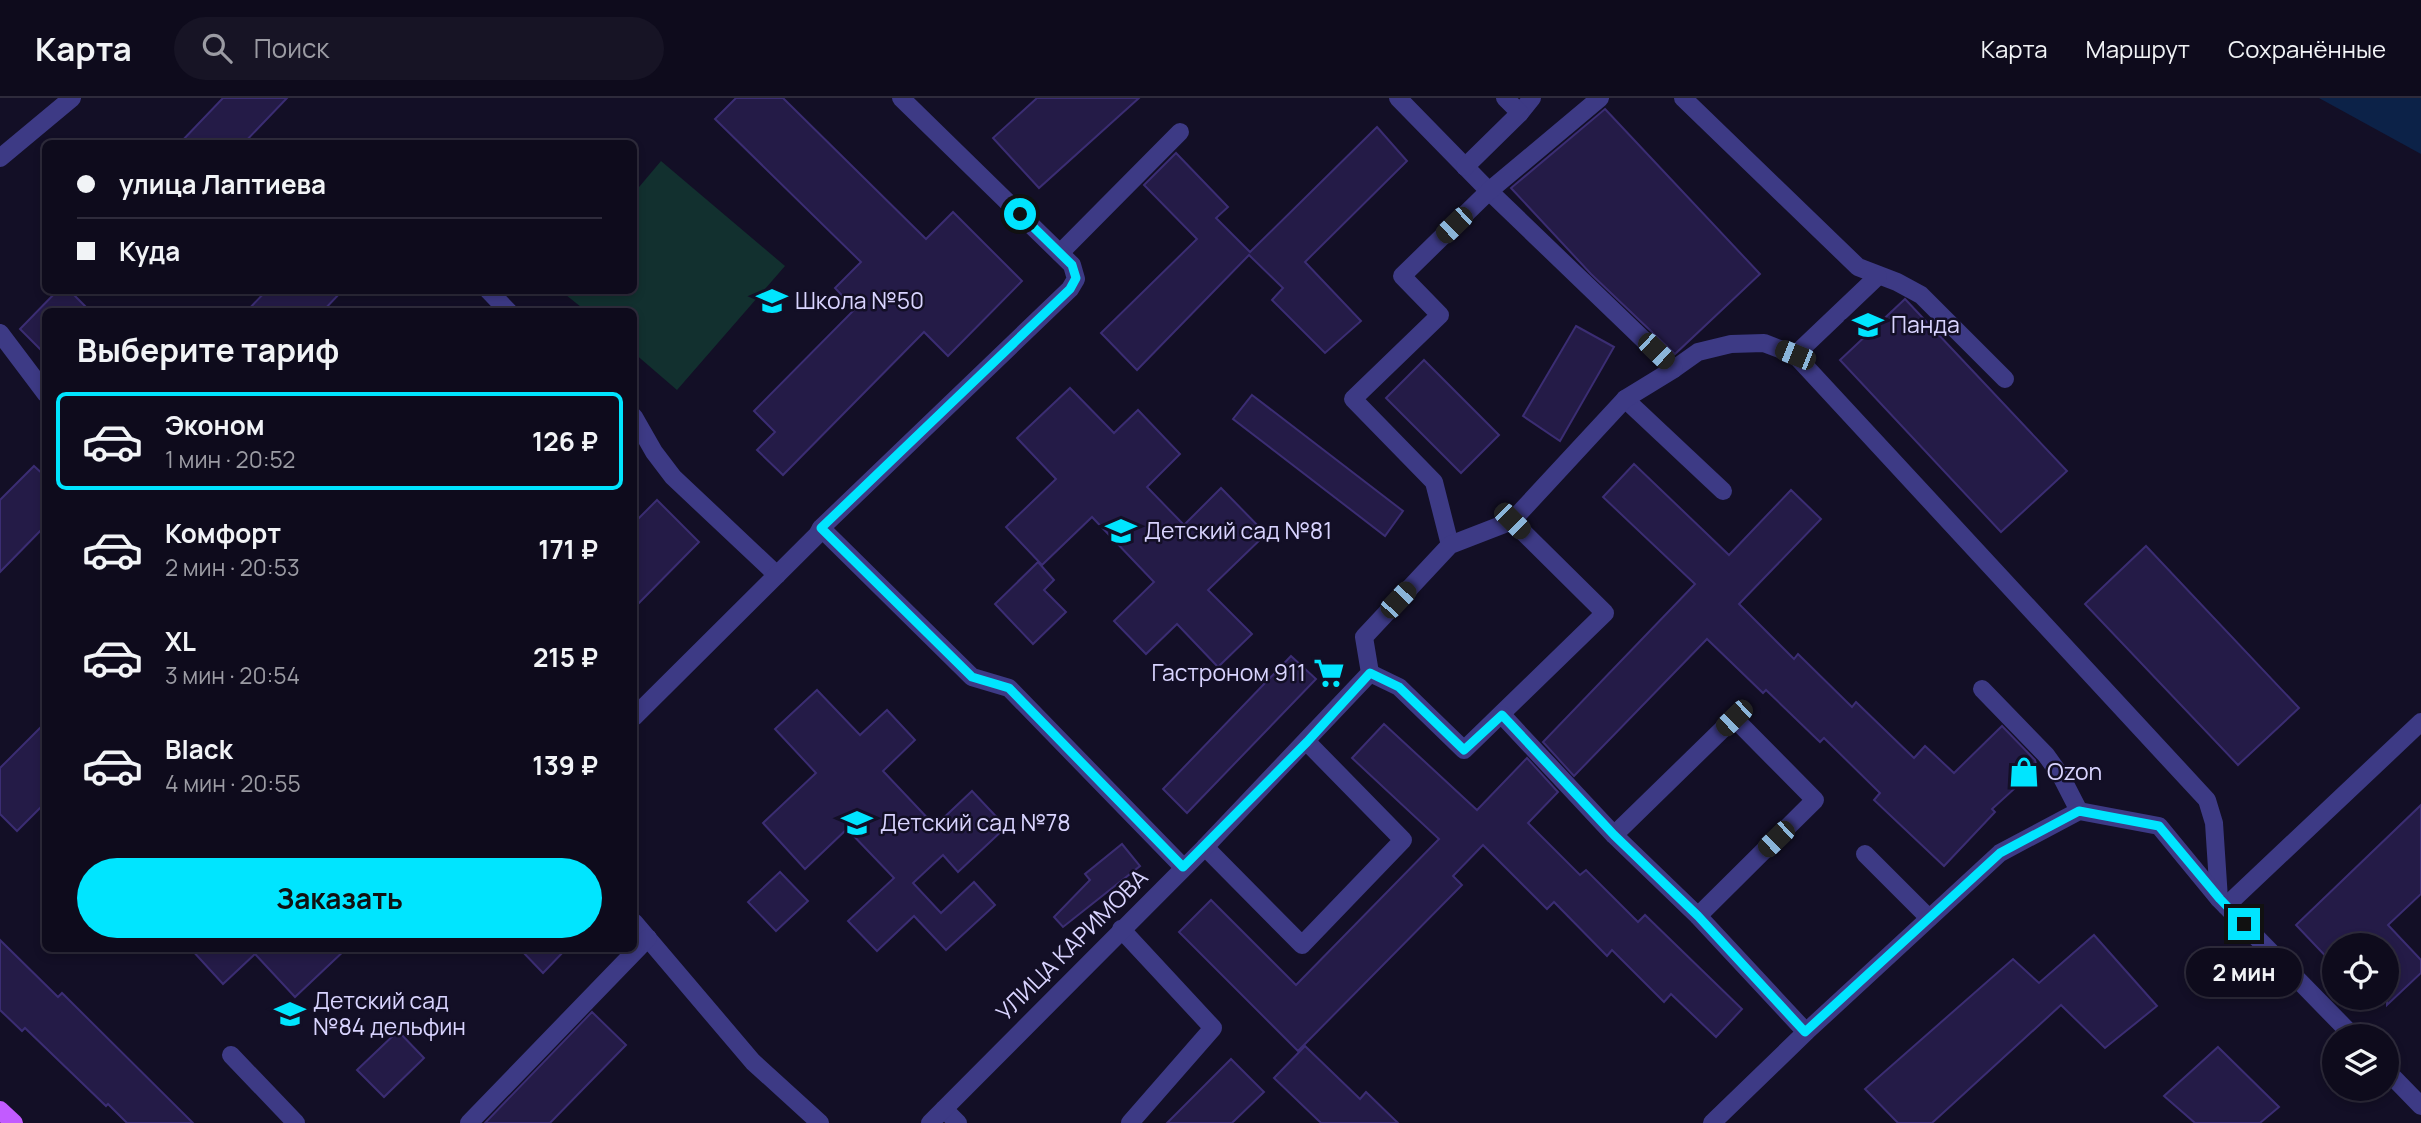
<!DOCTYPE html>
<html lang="ru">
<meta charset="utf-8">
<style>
:root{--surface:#0e0b1c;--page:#171425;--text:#f1f3f6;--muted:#9b9ba3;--line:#2e2b3b;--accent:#00e5ff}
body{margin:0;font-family:Manrope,sans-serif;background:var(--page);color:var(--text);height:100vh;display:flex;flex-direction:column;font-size:26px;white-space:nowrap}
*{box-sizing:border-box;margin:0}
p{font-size:23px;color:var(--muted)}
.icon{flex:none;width:38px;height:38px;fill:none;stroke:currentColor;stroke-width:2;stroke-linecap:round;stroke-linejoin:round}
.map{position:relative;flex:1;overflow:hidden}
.drawer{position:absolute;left:42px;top:210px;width:595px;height:644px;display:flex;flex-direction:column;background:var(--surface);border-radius:10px;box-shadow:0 4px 10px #0003,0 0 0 2px var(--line)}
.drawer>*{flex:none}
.hud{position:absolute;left:42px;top:42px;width:595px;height:154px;border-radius:10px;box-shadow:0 4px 10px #0003,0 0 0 2px var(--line);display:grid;align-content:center;height:154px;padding:0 35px;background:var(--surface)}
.fabs{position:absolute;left:2322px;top:835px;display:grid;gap:14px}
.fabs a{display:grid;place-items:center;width:77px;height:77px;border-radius:50%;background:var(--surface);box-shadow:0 4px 10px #0003,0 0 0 2px var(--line);font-size:35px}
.end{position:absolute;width:32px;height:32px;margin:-16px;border:9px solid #00e5ff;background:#111;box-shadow:0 0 0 4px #111}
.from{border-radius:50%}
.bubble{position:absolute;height:49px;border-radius:24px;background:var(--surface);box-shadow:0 4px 10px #0003,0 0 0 2px var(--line);font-size:23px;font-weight:700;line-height:49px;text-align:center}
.car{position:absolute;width:21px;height:42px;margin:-21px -10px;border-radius:9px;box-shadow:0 0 5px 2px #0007;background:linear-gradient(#222 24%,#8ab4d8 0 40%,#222 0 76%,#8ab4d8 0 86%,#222 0)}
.hud b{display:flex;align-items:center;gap:24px;height:66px;font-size:26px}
.hud b+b{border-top:2px solid var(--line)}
.hud i{width:18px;height:18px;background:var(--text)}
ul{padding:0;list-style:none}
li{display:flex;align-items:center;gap:21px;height:98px;margin:0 14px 10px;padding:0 21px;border:4px solid transparent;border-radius:10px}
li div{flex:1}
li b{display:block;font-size:26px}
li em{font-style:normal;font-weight:700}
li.active{border-color:var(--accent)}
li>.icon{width:63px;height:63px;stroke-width:1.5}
h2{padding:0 35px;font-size:32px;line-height:84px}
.primary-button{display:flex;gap:14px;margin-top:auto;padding:14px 35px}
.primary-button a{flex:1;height:80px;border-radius:42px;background:var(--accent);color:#111;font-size:28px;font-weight:700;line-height:80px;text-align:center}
header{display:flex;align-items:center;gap:42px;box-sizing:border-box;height:98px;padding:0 35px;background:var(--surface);border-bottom:2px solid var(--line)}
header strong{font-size:33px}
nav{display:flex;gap:38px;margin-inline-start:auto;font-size:24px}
.search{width:490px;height:63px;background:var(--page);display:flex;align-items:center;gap:18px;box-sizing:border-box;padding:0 24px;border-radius:38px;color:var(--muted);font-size:26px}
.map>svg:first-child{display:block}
.green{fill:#12302f}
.water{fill:#0c2248}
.building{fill:#241b47;stroke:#3b2d73;stroke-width:2}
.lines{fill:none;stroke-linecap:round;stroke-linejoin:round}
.minor{stroke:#3d3a85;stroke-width:18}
.major{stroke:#c25bff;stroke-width:18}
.route{stroke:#00e5ff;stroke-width:9}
.labels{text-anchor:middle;stroke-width:5;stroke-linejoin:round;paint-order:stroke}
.poi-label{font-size:23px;fill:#d9d4ff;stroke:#130f26;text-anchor:start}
.street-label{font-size:23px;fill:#d9d4ff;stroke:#130f26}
</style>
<header>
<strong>Карта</strong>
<div class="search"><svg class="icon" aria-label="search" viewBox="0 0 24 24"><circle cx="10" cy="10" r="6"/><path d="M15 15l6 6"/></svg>Поиск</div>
<nav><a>Карта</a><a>Маршрут</a><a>Сохранённые</a></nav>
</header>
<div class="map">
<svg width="2421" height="1025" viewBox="0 0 2421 1025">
<rect width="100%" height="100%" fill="#130f26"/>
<path class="green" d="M661,63L785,168L677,292L634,255V214L586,213L561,193L634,192V95Z"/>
<path class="water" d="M2319,0H2421V56Z"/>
<g class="building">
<path d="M223,0H287L243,46H179Z"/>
<path d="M736,0H783L926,141L953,114L1022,183L948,258L924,234L783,377L757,352L775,334L754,313L855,211L835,190L861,164L715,21Z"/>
<path d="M1037,0H1139L1039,90L993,40Z"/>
<path d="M1605,11L1760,176L1675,256L1591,176L1511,90Z"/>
<path d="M1377,29L1407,63L1305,164L1361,223L1325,255L1272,202L1283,190L1249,157L1137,272L1101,235L1197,141L1144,87L1176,55L1228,109L1216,120L1250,154Z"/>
<path d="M58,192H69L91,214H46V257L20,231Z"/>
<path d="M267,192H343L322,214H246Z"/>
<path d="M1905,201L2067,373L2001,434L1840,262Z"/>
<path d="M1576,228L1614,249L1560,343L1523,318Z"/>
<path d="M1424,262L1499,337L1461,375L1386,300Z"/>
<path d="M1070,290L1114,335L1138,312L1180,356L1147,389L1184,427L1221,390L1266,436L1208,492L1252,536L1218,569L1177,526L1146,556L1114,523L1154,484L1092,419L1042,467L1006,429L1056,381L1017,340Z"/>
<path d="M1252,297L1403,413L1385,438L1233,321Z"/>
<path d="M1634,366L1729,457L1791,392L1821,421L1739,506L1794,561L1798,556L1852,609L1856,604L1914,660L1925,648L1954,675L2002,628L2035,662L2037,670L1992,711L1995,714L1944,768L1874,702L1880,695L1824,640L1820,644L1766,592L1763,595L1707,541L1574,678L1543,644L1695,486L1603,399Z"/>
<path d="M34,368L46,379V427L0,474V402Z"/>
<path d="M657,402L699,444L634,510V425Z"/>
<path d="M2146,448L2299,610L2238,667L2085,506Z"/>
<path d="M1038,464L1054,482L1044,492L1066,514L1033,546L995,506Z"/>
<path d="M1291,558L1316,581L1187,715L1163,691Z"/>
<path d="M817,592L860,637L887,612L915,642L883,673L935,728L972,693L1006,729L958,774L943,757L913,785L941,815L974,784L995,807L946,852L914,818L877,853L848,823L894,780L847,731L805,771L763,725L816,675L775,631Z"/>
<path d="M46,624V704L17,733L0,716V670Z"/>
<path d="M1384,626L1477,712L1527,660L1558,694L1528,725L1580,777L1586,772L1638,824L1645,817L1742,911L1716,939L1671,896L1664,904L1612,852L1607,858L1554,804L1547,811L1483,747L1453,778L1462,787L1298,953L1179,834L1211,802L1296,887L1439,741L1352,660Z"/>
<path d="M2421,707V796L2388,827L2421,862V875L2387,907V847H2334V867L2296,827Z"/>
<path d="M1122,746L1140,768L1063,829L1054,819L1090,782L1085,776Z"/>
<path d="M780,774L808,803L776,833L748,804Z"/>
<path d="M2094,837L2157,908L2105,950L2061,907L1932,1025H1898L1865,991L2013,861L2039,885Z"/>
<path d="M0,842L58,899L62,895L193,1025H127L108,1006L106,1008L25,930L22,933L0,912Z"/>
<path d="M190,850H347L295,899L255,856L223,886Z"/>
<path d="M519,850H567L543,875Z"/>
<path d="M592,914L626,947L550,1025H485Z"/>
<path d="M398,933L424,960L384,999L357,972Z"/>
<path d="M1305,948L1360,1001L1366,994L1398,1025H1321L1274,980Z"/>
<path d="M2218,949L2279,1009L2260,1025H2195L2164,998Z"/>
<path d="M1231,961L1264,994L1232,1025H1167Z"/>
</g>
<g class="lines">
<g class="minor">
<path d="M1398,0L1489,93L1674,271L1698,254L1731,246L1764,245L1795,257L2207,702L2214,725L2219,801L2353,938"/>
<path d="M1683,0L1858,169L1897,184L1921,197L2005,281"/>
<path d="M1520,15L1532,0"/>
<path d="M0,60L72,0"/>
<path d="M1465,69L1520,15L1505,0"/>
<path d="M1060,155L1180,34"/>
<path d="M488,192L509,214"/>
<path d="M0,235L46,296"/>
<path d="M1795,257L1878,178"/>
<path d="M1625,301L1723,393"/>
<path d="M634,319L654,354L673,379L777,477"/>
<path d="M821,430L972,579L1009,590L1183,769"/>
<path d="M1450,447L1434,384L1353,301L1440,217L1402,178L1489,93L1600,0"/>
<path d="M1370,575L1399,589L1464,652L1605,515L1512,423"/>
<path d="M1982,591L2046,657L2061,678L2079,713"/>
<path d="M1502,617L1614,737L1698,818L1806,934"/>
<path d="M634,619L817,437L821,430L1070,191L1076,181L1072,167L901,0"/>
<path d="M1614,737L1734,620L1815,702L1698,818"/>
<path d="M1205,749L1302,847L1403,742L1307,644"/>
<path d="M1865,756L1929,820"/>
<path d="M2226,808L2421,624"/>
<path d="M634,824L753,964L820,1025"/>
<path d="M1121,831L1213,930L1130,1025"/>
<path d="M231,957L296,1025"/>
<path d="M2387,973L2421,1008"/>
<path d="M944,1011L958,1025"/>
<path d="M469,1025L648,840"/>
<path d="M930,1025L1205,749L1370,575L1364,539L1450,447L1512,423L1625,301L1674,271"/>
<path d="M1712,1025L1806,934L2000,755L2079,713L2159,728L2219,801"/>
</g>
<path class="major" d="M0,1012L14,1025"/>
</g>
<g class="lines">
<path class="route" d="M1020,116L1072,167L1076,180L1070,191L821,430L972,579L1009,590L1183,769L1307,644L1370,575L1399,589L1464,652L1502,617L1614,737L1698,818L1805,934L2000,755L2079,713L2159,728L2220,801L2244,826"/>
</g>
<defs>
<g id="school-bare" transform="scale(2.415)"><path d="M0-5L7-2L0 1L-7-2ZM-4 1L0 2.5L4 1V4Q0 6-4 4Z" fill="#00e5ff" stroke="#130f26" stroke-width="2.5" paint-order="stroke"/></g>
<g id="supermarket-bare" transform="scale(2.415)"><path d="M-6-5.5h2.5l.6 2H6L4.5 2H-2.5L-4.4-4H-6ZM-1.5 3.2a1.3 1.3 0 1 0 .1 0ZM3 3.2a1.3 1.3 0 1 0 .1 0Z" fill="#00e5ff" stroke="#130f26" stroke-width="2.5" paint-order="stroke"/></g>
<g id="shop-bare" transform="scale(2.415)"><path d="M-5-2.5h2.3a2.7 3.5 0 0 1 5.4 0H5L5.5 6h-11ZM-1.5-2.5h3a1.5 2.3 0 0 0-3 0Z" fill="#00e5ff" stroke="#130f26" stroke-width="2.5" paint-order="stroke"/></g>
</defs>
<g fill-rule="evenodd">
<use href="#school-bare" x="772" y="203"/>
<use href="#school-bare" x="1868" y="227"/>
<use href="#school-bare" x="1121" y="433"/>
<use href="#supermarket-bare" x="1329" y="575"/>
<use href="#shop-bare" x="2024" y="674"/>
<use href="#school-bare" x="857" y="725"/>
<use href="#school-bare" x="290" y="916"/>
</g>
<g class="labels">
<g class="poi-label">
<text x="795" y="211">Школа №50</text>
<text x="1891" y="235">Панда</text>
<text x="1144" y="441">Детский сад №81</text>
<text x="1306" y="583" text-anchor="end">Гастроном 911</text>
<text x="2047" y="682">Ozon</text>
<text x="880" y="733">Детский сад №78</text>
<text x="313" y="911">Детский сад<tspan x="313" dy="26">№84 дельфин</tspan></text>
</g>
<g class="street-label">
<text transform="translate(1072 847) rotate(-45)" y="8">УЛИЦА КАРИМОВА</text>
</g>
</g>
</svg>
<div class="fabs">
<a><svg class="icon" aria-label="locate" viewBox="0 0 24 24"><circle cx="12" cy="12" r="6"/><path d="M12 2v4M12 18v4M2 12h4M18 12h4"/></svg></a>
<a><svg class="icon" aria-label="layers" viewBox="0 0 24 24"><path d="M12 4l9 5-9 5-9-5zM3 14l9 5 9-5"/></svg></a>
</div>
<i class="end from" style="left:1020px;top:116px"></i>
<i class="end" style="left:2244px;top:826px"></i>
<div class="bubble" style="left:2186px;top:850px;width:116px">2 мин</div>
<i class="car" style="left:1454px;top:127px;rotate:226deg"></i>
<i class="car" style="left:1656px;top:253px;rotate:134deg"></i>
<i class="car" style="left:1795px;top:257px;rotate:292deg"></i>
<i class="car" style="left:1512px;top:423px;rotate:135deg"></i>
<i class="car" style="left:1398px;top:502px;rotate:43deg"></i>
<i class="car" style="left:1734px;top:620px;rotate:226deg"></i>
<i class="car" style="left:1776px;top:741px;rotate:226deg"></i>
<div class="hud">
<b><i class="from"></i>улица Лаптиева</b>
<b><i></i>Куда</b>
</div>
<section class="drawer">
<h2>Выберите тариф</h2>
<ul>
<li class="active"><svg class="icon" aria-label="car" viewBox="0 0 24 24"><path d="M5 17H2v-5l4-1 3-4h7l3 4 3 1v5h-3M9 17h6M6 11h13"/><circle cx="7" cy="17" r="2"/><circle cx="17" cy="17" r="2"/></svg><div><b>Эконом</b><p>1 мин · 20:52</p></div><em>126 ₽</em></li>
<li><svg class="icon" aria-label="car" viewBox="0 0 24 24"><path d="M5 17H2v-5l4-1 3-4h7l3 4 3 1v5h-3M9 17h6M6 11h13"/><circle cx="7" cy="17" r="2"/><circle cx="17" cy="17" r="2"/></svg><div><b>Комфорт</b><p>2 мин · 20:53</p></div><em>171 ₽</em></li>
<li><svg class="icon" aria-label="car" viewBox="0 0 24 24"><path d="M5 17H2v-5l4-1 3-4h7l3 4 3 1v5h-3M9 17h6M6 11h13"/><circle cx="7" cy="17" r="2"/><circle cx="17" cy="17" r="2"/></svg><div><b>XL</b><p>3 мин · 20:54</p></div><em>215 ₽</em></li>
<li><svg class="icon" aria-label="car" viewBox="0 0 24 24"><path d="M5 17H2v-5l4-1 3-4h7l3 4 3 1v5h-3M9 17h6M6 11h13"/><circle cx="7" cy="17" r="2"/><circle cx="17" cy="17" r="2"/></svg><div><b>Black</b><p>4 мин · 20:55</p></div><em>139 ₽</em></li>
</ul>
<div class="primary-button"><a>Заказать</a></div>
</section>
</div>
